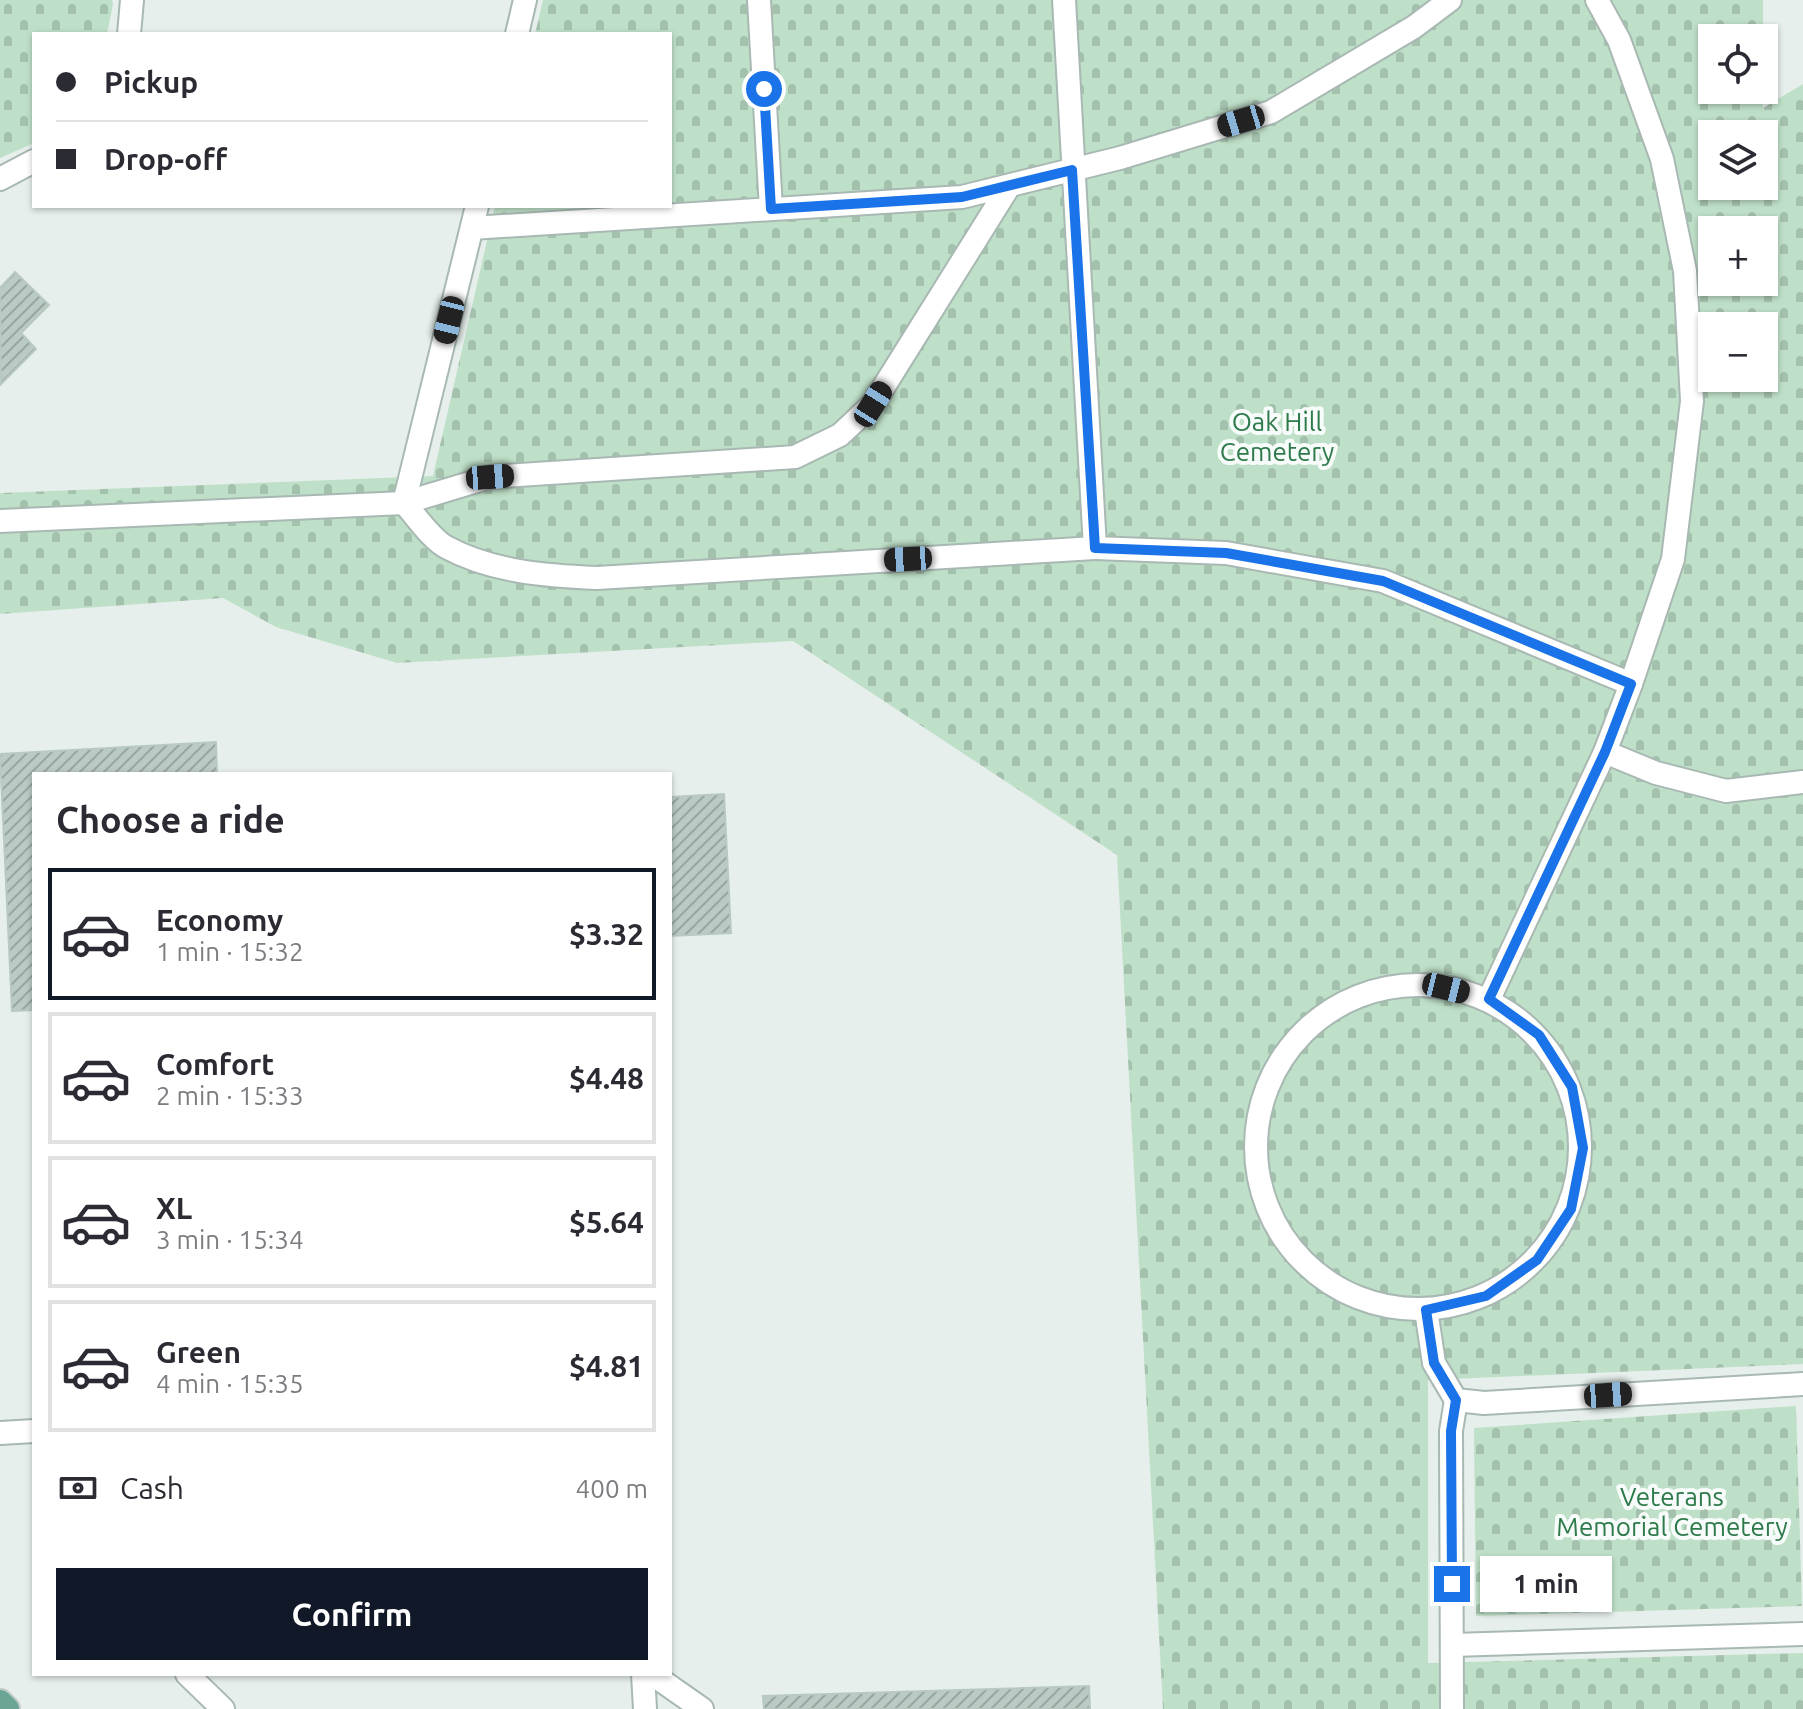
<!DOCTYPE html>
<meta charset="utf-8">
<style>
:root{--surface:#fff;--page:#f2f2f3;--text:#2b2b33;--muted:#7c7c81;--line:#e1e1e2;--accent:#111827}
body{margin:0;font-family:Ubuntu,sans-serif;background:var(--page);color:var(--text);height:100vh;display:flex;flex-direction:column;font-size:30px;white-space:nowrap}
*{box-sizing:border-box;margin:0}
p{font-size:26px;color:var(--muted)}
.icon{flex:none;width:44px;height:44px;fill:none;stroke:currentColor;stroke-width:2;stroke-linecap:round;stroke-linejoin:round}
.map{position:relative;flex:1;overflow:hidden}
.drawer{position:absolute;left:32px;top:772px;width:640px;height:904px;display:flex;flex-direction:column;background:var(--surface);border-radius:0px;box-shadow:0 2px 6px #0004}
.drawer>*{flex:none}
.top-card{position:absolute;left:32px;top:32px;width:640px;height:176px;border-radius:0px;box-shadow:0 2px 6px #0004;display:grid;align-content:center;height:176px;padding:0 24px;background:var(--surface)}
.buttons{position:absolute;left:1698px;top:24px;display:grid;gap:16px}
.buttons a{display:grid;place-items:center;width:80px;height:80px;border-radius:0px;background:var(--surface);box-shadow:0 2px 6px #0004;font-size:40px}
.end{position:absolute;width:36px;height:36px;margin:-18px;border:10px solid #1a73e8;background:#fff;box-shadow:0 0 0 4px #fff}
.from{border-radius:50%}
.bubble{position:absolute;height:56px;border-radius:0px;background:var(--surface);box-shadow:0 2px 6px #0004;font-size:26px;font-weight:700;line-height:56px;text-align:center}
.car{position:absolute;width:24px;height:48px;margin:-24px -12px;border-radius:10px;box-shadow:0 0 6px 2px #0007;background:linear-gradient(#222 24%,#8ab4d8 0 40%,#222 0 76%,#8ab4d8 0 86%,#222 0)}
.top-card b{display:flex;align-items:center;gap:28px;height:76px;font-size:30px}
.top-card b+b{border-top:2px solid var(--line)}
.top-card i{width:20px;height:20px;background:var(--text)}
ul{padding:0;list-style:none}
li{display:flex;align-items:center;gap:24px;height:132px;margin:0 16px 12px;padding:0 8px;border:4px solid var(--line);border-radius:0px}
li div{flex:1}
li b{display:block;font-size:30px}
li em{font-style:normal;font-weight:700}
li.on{border-color:var(--accent)}
li>.icon{width:72px;height:72px;stroke-width:1.5}
h2{padding:0 24px;font-size:36px;line-height:96px}
.pay{display:flex;align-items:center;gap:20px;height:88px;padding:0 24px;font-size:30px}
.pay p{margin-inline-start:auto}
.primary-button{display:flex;gap:16px;margin-top:auto;padding:16px 24px}
.primary-button a{flex:1;height:92px;border-radius:0px;background:var(--accent);color:#fff;font-size:32px;font-weight:700;line-height:92px;text-align:center}
.map>svg:first-child{display:block}
.cemetery{fill:url(#cemetery-stones);fill-rule:evenodd}
.building{fill:url(#building-hatch);stroke:#b8c9c2;stroke-width:2}
.lines{fill:none;stroke-linecap:round;stroke-linejoin:round}
.service-casing{stroke:#a8b8b2;stroke-width:26}
.primary-casing{stroke:#c2cac8;stroke-width:28}
.service{stroke:#fff;stroke-width:22}
.primary{stroke:#6aa596;stroke-width:24}
.route{stroke:#1a73e8;stroke-width:10}
.labels{text-anchor:middle;stroke-width:8;stroke-linejoin:round;paint-order:stroke}
.park-label{font-size:26px;fill:#2d7a4b;stroke:#f7fbf9}
</style>
<div class="map">
<svg width="1803" height="1709" viewBox="0 0 1803 1709">
<defs>
<pattern id="cemetery-stones" width="16" height="16" patternUnits="userSpaceOnUse" patternTransform="scale(2)"><rect width="16" height="16" fill="#bfe0c8"/><path d="M2 7V4a2 2 0 0 1 4 0v3zM10 15v-3a2 2 0 0 1 4 0v3z" fill="#a4c1ad"/></pattern>
<pattern id="building-hatch" width="6" height="6" patternUnits="userSpaceOnUse" patternTransform="scale(2)"><rect width="6" height="6" fill="#bbcac4"/><path d="M-1 1l2-2M0 6l6-6M5 7l2-2" fill="none" stroke="#98a6a0"/></pattern>
</defs>
<rect width="100%" height="100%" fill="#e6efeb"/>
<g class="cemetery">
<path d="M0,0H112L113,4L107,34H34V143L0,158Z"/>
<path d="M543,0H1763V38H1712V90H1762L1763,108L1803,84V1364L1428,1380V1663L1803,1653V1709H1163L1117,855L793,641L397,663L276,627L223,598L0,614V493L433,476L495,206H670V34H535ZM1712,134H1764V186H1712ZM1712,230H1764V282H1712ZM1712,326H1764V378H1712Z"/>
<path d="M1796,1406L1802,1606L1476,1616L1474,1428Z"/>
</g>
<g class="building">
<path d="M15,272L49,305L21,333L36,349L1,384L0,288Z"/>
<path d="M216,742L217,774H34V1010L12,1011L0,754Z"/>
<path d="M724,794L731,933L670,936V797Z"/>
<path d="M1089,1686L1090,1709H764L763,1696Z"/>
</g>
<g class="lines">
<g class="service-casing">
<g id="service">
<path d="M759,0L771,209"/>
<path d="M1064,0L1095,548L1226,553L1383,581L1631,684"/>
<path d="M129,34L132,0"/>
<path d="M517,34L525,0"/>
<path d="M0,179L34,161"/>
<path d="M1008,188L873,404L840,435L795,457L490,477L404,503C416,516 431,539 446,547C492,572 547,576 597,578L1095,548"/>
<path d="M472,228L962,197L1120,158L1271,112L1414,27L1450,0"/>
<path d="M0,521L404,503L477,206"/>
<path d="M1605,752L1656,773L1726,791L1803,782"/>
<circle cx="1418" cy="1147" r="162"/>
<path d="M1489,999L1605,752L1631,684L1673,559L1692,401L1685,271L1662,159L1619,40L1597,0"/>
<path d="M1426,1310L1434,1363L1456,1400L1484,1403L1803,1384"/>
<path d="M0,1433L34,1431"/>
<path d="M1452,1645L1803,1634"/>
<path d="M187,1674L223,1709"/>
<path d="M643,1674L645,1709"/>
<path d="M652,1674L702,1709"/>
<path d="M1452,1709L1451,1431L1456,1400"/>
</g>
</g>
<g class="primary-casing">
<path id="primary" d="M0,1702L7,1709"/>
</g>
<use href="#service" class="service"/>
<use href="#primary" class="primary"/>
</g>
<g class="lines">
<path class="route" d="M764,89L771,209L962,197L1072,170L1095,548L1226,553L1383,581L1631,684L1605,752L1489,999L1539,1035L1572,1087L1583,1148L1571,1209L1537,1260L1486,1296L1426,1310L1434,1363L1456,1400L1451,1431L1452,1584"/>
</g>
<g class="labels">
<g class="park-label">
<text x="1277" y="431">Oak Hill<tspan x="1277" dy="30">Cemetery</tspan></text>
<text x="1672" y="1506">Veterans<tspan x="1672" dy="30">Memorial Cemetery</tspan></text>
</g>
</g>
</svg>
<div class="buttons">
<a><svg class="icon" aria-label="locate" viewBox="0 0 24 24"><circle cx="12" cy="12" r="6"/><path d="M12 2v4M12 18v4M2 12h4M18 12h4"/></svg></a>
<a><svg class="icon" aria-label="layers" viewBox="0 0 24 24"><path d="M12 4l9 5-9 5-9-5zM3 14l9 5 9-5"/></svg></a>
<a>+</a>
<a>−</a>
</div>
<i class="end from" style="left:764px;top:89px"></i>
<i class="end" style="left:1452px;top:1584px"></i>
<div class="bubble" style="left:1480px;top:1556px;width:132px">1 min</div>
<i class="car" style="left:1241px;top:121px;rotate:253deg"></i>
<i class="car" style="left:449px;top:320px;rotate:194deg"></i>
<i class="car" style="left:873px;top:404px;rotate:32deg"></i>
<i class="car" style="left:490px;top:477px;rotate:86deg"></i>
<i class="car" style="left:908px;top:559px;rotate:267deg"></i>
<i class="car" style="left:1446px;top:988px;rotate:104deg"></i>
<i class="car" style="left:1608px;top:1395px;rotate:86deg"></i>
<div class="top-card">
<b><i class="from"></i>Pickup</b>
<b><i></i>Drop-off</b>
</div>
<section class="drawer">
<h2>Choose a ride</h2>
<ul>
<li class="on"><svg class="icon" aria-label="car" viewBox="0 0 24 24"><path d="M5 17H2v-5l4-1 3-4h7l3 4 3 1v5h-3M9 17h6M6 11h13"/><circle cx="7" cy="17" r="2"/><circle cx="17" cy="17" r="2"/></svg><div><b>Economy</b><p>1 min · 15:32</p></div><em>$3.32</em></li>
<li><svg class="icon" aria-label="car" viewBox="0 0 24 24"><path d="M5 17H2v-5l4-1 3-4h7l3 4 3 1v5h-3M9 17h6M6 11h13"/><circle cx="7" cy="17" r="2"/><circle cx="17" cy="17" r="2"/></svg><div><b>Comfort</b><p>2 min · 15:33</p></div><em>$4.48</em></li>
<li><svg class="icon" aria-label="car" viewBox="0 0 24 24"><path d="M5 17H2v-5l4-1 3-4h7l3 4 3 1v5h-3M9 17h6M6 11h13"/><circle cx="7" cy="17" r="2"/><circle cx="17" cy="17" r="2"/></svg><div><b>XL</b><p>3 min · 15:34</p></div><em>$5.64</em></li>
<li><svg class="icon" aria-label="car" viewBox="0 0 24 24"><path d="M5 17H2v-5l4-1 3-4h7l3 4 3 1v5h-3M9 17h6M6 11h13"/><circle cx="7" cy="17" r="2"/><circle cx="17" cy="17" r="2"/></svg><div><b>Green</b><p>4 min · 15:35</p></div><em>$4.81</em></li>
</ul>
<div class="pay"><svg class="icon" aria-label="cash" viewBox="0 0 24 24"><path d="M3 7h18v10H3z"/><circle cx="12" cy="12" r="2"/></svg>Cash<p>400 m</p></div>
<div class="primary-button"><a>Confirm</a></div>
</section>
</div>
